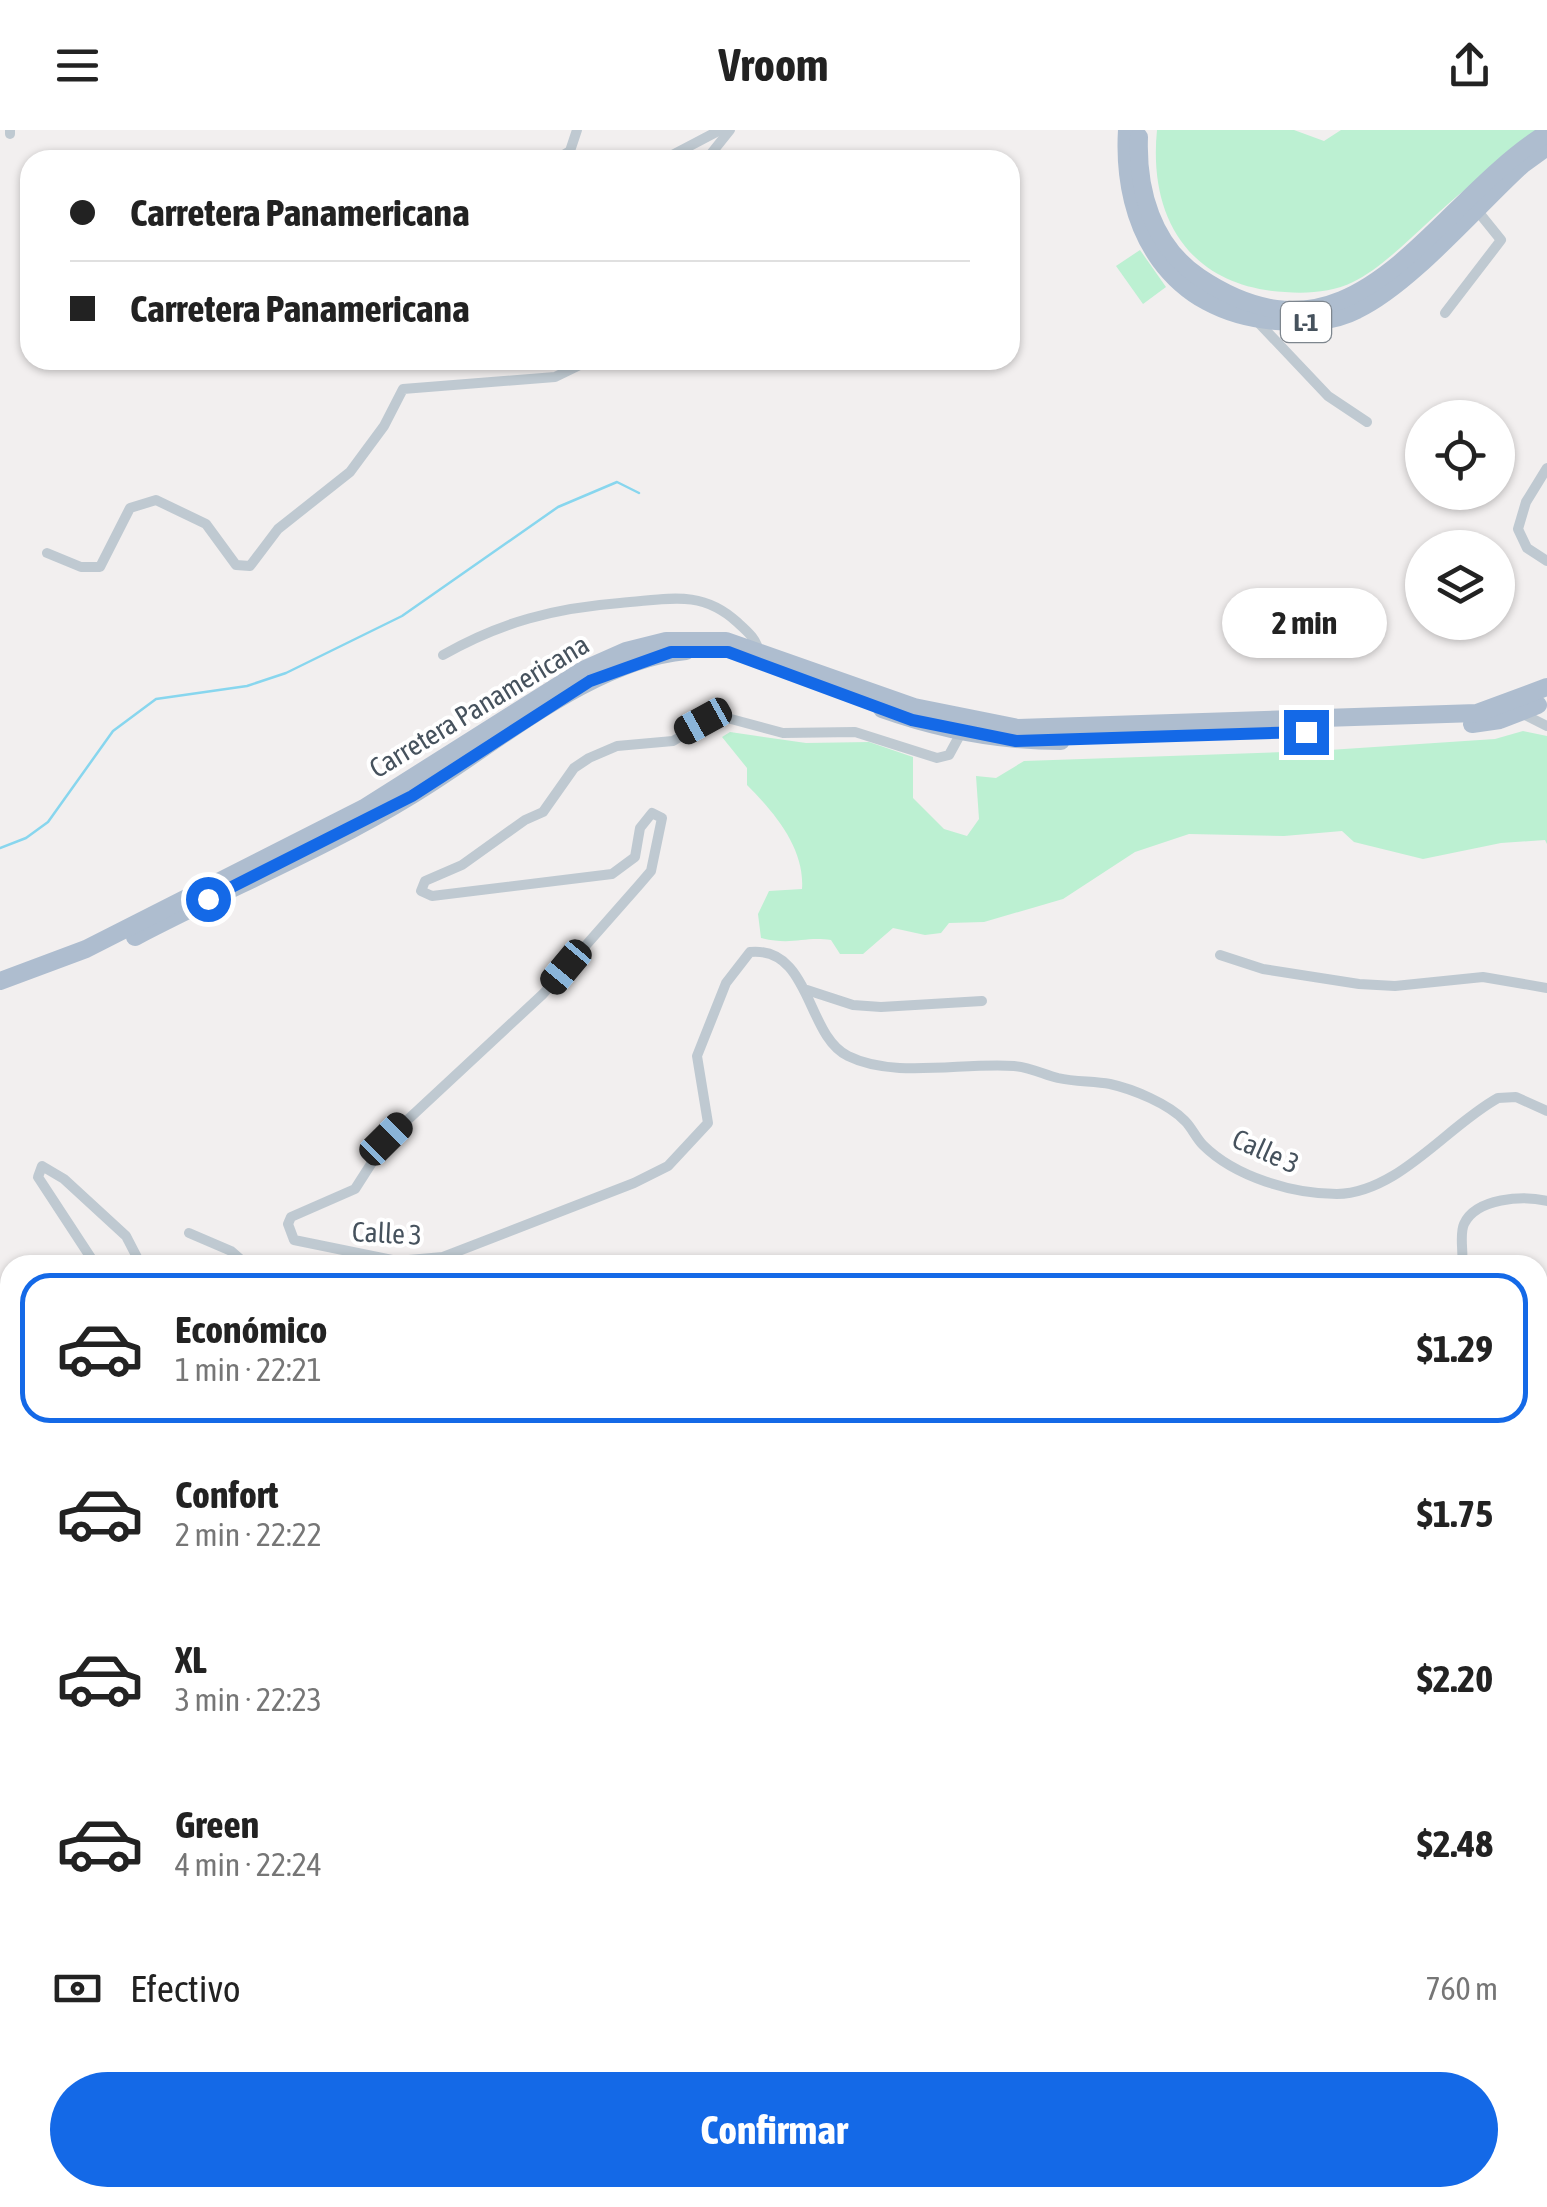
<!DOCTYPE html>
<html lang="es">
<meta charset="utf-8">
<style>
:root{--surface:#fff;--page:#f2f2f2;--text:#222;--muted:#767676;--line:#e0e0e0;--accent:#1469e7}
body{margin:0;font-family:"Asap Condensed",sans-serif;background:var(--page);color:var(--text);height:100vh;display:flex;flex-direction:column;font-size:38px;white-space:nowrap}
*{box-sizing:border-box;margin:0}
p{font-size:32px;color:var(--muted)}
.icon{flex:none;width:55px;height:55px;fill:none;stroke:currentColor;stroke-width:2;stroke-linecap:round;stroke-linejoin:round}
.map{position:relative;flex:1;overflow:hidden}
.details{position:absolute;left:0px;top:1125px;width:1548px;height:952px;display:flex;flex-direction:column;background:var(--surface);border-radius:30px 30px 0 0;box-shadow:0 2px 8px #0004}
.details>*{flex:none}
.top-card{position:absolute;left:20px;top:20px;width:1000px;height:220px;border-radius:30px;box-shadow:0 2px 8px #0004;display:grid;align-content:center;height:220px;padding:0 50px;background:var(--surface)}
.buttons{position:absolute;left:1405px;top:270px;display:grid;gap:20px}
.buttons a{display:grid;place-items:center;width:110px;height:110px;border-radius:50%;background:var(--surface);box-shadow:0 2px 8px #0004;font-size:50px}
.end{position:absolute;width:45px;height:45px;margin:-22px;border:12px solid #1469e7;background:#fff;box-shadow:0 0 0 5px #fff}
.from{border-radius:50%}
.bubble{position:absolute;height:70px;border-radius:35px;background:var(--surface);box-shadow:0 2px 8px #0004;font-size:32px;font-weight:700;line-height:70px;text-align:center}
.car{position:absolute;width:30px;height:60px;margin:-30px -15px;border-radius:12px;box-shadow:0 0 8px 2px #0007;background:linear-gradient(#222 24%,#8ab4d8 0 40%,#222 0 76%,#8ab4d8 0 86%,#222 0)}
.top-card b{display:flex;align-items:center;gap:35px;height:95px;font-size:38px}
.top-card b+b{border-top:2px solid var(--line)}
.top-card i{width:25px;height:25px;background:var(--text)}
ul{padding:18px 0 0;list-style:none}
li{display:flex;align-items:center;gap:30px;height:150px;margin:0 20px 15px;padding:0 30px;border:5px solid transparent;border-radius:30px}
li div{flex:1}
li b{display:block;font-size:38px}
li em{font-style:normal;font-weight:700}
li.on{border-color:var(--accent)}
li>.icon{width:90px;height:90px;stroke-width:1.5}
.pay{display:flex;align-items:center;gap:25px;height:110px;padding:0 50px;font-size:38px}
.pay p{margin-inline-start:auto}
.button{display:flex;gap:20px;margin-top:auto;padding:20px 50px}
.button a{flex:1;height:115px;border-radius:60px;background:var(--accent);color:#fff;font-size:40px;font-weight:700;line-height:115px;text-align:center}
header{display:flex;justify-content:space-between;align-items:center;height:130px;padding:0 50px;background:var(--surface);font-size:45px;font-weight:700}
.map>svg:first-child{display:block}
.green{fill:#bcf0d2}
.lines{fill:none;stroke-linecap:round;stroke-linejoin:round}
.stream{stroke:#88d6ee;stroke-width:2.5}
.street{stroke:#bfc9d1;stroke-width:10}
.primary{stroke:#aebdcf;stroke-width:18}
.route{stroke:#1469e7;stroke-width:12}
.labels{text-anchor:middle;stroke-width:8;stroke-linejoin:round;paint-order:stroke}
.shield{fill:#fff;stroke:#7e868e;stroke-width:2.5}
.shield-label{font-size:25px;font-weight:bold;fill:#46525d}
.street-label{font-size:28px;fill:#46525d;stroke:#fff}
</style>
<header><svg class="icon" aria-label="menu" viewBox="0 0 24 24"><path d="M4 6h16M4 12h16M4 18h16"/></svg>Vroom<svg class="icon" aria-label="share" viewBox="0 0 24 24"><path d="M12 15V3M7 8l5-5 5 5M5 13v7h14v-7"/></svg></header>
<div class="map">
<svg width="1547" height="2077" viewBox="0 0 1547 2077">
<rect width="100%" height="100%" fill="#f2efef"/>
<g class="green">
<path d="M1157,0H1294L1324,11L1341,0H1547C1522,22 1492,39 1466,59C1433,84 1389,135 1353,152C1333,162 1307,164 1285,162C1191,157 1148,90 1157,0Z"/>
<path d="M1140,120L1166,157L1143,174L1116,136Z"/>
<path d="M1523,601L1547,606V714L1545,710L1501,713L1423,729L1354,712L1342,701L1284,706L1189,704L1135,722L1063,769L984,792L949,793L941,803L925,805L893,798L863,824H840L831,810C803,806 793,816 761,808L758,784L769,761L802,759C805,719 775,683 747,655V638L722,607L730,602L806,613L869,612L913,627V668L944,699L967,706L979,689L976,646L996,648L1024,631L1314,621L1495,609Z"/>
</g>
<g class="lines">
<path class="stream" d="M0,718L26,708L48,692L113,601L156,569L247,556L286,543L402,486L558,377L617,352L639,363"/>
<g class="street">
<path d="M10,0V4"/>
<path d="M555,30L570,21L577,0"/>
<path d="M663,30L720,0"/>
<path d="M706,30L730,0"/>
<path d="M1445,183L1501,110L1476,79"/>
<path d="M1256,190L1328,266L1367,292"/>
<path d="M1547,338L1526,372L1518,399L1527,418L1547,431"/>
<path d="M47,423L81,437H100L130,378L156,370L206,394L236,435L250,436L278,399L350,342L384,296L403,259L555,247L590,230"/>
<path d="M443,525C501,492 555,478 620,473C665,470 700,458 737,492C747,501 757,509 759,523"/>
<path d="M1521,583L1547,596"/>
<path d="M961,603L949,625L937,628L855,602L783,603L731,589H710L673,611L617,616L589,628L574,638L543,682L525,690L462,735L425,751L421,761L432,766L612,744L635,727L640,698L652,683L662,688L651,741L639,755L543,864L387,1009L355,1059L291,1087L288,1094L294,1110L397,1131L443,1127L634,1053L668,1036L708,993L697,926L726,853L750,822C811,816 806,906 848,926C894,949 963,932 1014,936C1029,937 1043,944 1058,948C1075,952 1093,951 1110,954C1133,959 1169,974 1185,991C1192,998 1196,1008 1203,1015C1235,1047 1293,1064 1337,1064C1398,1063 1447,996 1498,968L1516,967L1547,981"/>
<path d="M1220,825L1263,839L1359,854L1395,856L1483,847L1547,858"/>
<path d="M807,860L853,875L881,877L982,871"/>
<path d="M189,1103L231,1121L247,1135"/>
<path d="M93,1131L38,1047L42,1036L64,1049L126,1106L141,1135"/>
<path d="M1462,1135C1464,1123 1459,1105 1464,1094C1476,1068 1523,1065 1547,1071"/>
<path d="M0,1180L10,1185"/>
<path d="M0,1374L10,1385"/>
<path d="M0,1449L10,1455"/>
<path d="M0,1565L10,1562"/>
<path d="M1538,1571L1547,1557"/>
<path d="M0,1871L10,1879"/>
<path d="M1538,2006L1547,1989"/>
<path d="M69,2068L71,2077"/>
<path d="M750,2068L751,2077"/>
<path d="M1100,2068L1102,2077"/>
<path d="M1327,2068L1330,2077"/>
<path d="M691,2077L703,2068"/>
<path d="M826,2077L831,2068"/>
<path d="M1030,2077L1041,2068"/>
<path d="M1398,2077L1415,2068"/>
<path d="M1501,2077L1505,2068"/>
</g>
<g class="primary">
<path d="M1127,0C1121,99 1170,183 1276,191C1303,193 1332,193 1357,180C1411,154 1476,77 1522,35L1547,17"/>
<path d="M1139,7C1137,60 1152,115 1199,147C1357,253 1430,76 1547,3"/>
<path d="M882,579C941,600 998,611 1061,611"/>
<path d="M1472,594L1500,590L1538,575"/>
<path d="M135,807C226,759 324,719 412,665C494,616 589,530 686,521"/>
<path d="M0,851L86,819L364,678L583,540L626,521L666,511H726L914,577L1018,598L1477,583L1547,557"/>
</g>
</g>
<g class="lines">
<path class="route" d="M208,769L412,666L590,551L671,522H728L912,590L1016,611L1306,602"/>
</g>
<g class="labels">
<rect class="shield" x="1281" y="172" width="50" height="40" rx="8"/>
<g class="shield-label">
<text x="1306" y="201">L-1</text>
</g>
<g class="street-label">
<text transform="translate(479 576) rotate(-31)" y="10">Carretera Panamericana</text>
<text transform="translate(1266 1021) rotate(24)" y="10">Calle 3</text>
<text transform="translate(387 1103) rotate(3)" y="10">Calle 3</text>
</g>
</g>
</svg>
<div class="buttons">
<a><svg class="icon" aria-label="locate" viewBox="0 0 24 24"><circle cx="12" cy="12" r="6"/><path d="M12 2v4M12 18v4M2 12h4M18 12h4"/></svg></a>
<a><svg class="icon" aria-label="layers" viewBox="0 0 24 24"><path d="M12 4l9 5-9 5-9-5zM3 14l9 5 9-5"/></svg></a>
</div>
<i class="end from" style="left:208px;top:769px"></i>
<i class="end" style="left:1306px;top:602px"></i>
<div class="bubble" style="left:1222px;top:458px;width:165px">2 min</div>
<i class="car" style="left:703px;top:591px;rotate:241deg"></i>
<i class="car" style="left:566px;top:837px;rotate:220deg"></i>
<i class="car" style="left:386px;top:1009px;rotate:45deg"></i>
<div class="top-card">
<b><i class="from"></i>Carretera Panamericana</b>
<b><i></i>Carretera Panamericana</b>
</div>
<section class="details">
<ul>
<li class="on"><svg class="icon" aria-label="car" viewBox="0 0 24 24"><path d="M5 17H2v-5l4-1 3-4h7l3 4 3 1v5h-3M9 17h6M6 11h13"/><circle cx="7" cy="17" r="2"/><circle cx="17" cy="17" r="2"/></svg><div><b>Económico</b><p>1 min · 22:21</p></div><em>$1.29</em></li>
<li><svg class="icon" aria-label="car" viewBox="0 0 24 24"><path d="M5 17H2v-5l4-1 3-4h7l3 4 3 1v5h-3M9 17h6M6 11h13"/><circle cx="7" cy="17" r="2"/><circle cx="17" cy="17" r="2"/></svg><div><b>Confort</b><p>2 min · 22:22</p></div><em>$1.75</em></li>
<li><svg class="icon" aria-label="car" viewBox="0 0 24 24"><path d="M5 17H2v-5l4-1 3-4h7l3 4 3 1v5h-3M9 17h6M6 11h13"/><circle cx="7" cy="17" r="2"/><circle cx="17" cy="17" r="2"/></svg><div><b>XL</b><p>3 min · 22:23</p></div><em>$2.20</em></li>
<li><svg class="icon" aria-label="car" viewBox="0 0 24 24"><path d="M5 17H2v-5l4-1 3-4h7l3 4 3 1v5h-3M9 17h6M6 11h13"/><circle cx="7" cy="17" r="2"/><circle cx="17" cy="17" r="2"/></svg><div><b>Green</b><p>4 min · 22:24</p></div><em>$2.48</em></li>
</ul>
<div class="pay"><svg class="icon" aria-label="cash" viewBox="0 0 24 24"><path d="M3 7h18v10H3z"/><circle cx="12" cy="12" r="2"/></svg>Efectivo<p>760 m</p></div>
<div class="button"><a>Confirmar</a></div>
</section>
</div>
